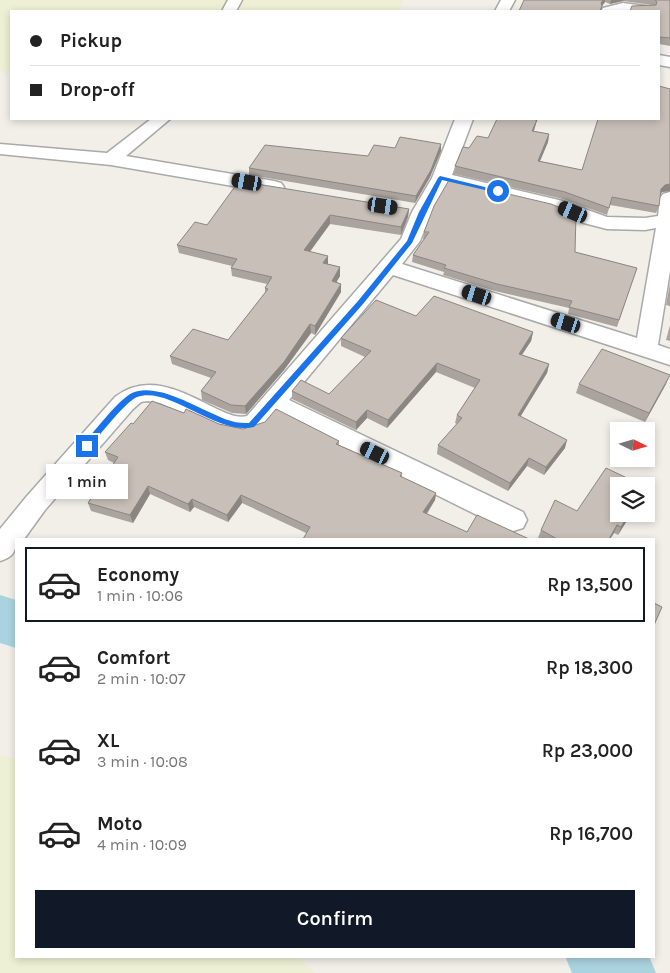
<!DOCTYPE html>
<meta charset="utf-8">
<style>
:root{--surface:#fff;--page:#f6f6f6;--text:#222;--muted:#767676;--line:#e0e0e0;--accent:#111827}
body{margin:0;font-family:Karla,sans-serif;background:var(--page);color:var(--text);height:100vh;display:flex;flex-direction:column;font-size:19px;white-space:nowrap}
*{box-sizing:border-box;margin:0}
p{font-size:16px;color:var(--muted)}
.icon{flex:none;width:28px;height:28px;fill:none;stroke:currentColor;stroke-width:2;stroke-linecap:round;stroke-linejoin:round}
.map{position:relative;flex:1;overflow:hidden}
.panel{position:absolute;left:15px;top:538px;width:640px;height:420px;display:flex;flex-direction:column;background:var(--surface);border-radius:0px;box-shadow:0 2px 8px #0003}
.panel>*{flex:none}
.banner{position:absolute;left:10px;top:10px;width:650px;height:110px;border-radius:0px;box-shadow:0 2px 8px #0003;display:grid;align-content:center;height:110px;padding:0 20px;background:var(--surface)}
.needle{width:32px;rotate:95deg}
.controls{position:absolute;left:610px;top:422px;display:grid;gap:10px}
.controls a{display:grid;place-items:center;width:45px;height:45px;border-radius:0px;background:var(--surface);box-shadow:0 2px 8px #0003;font-size:25px}
.end{position:absolute;width:22px;height:22px;margin:-11px;border:6px solid #1a73e8;background:#fff;box-shadow:0 0 0 2px #fff}
.from{border-radius:50%}
.bubble{position:absolute;height:35px;border-radius:0px;background:var(--surface);box-shadow:0 2px 8px #0003;font-size:16px;font-weight:600;line-height:35px;text-align:center}
.car{position:absolute;width:15px;height:30px;margin:-15px -8px;border-radius:6px;box-shadow:0 0 4px 1px #0007;background:linear-gradient(#222 24%,#8ab4d8 0 40%,#222 0 76%,#8ab4d8 0 86%,#222 0)}
.banner b{display:flex;align-items:center;gap:18px;height:48px;font-size:19px}
.banner b+b{border-top:1px solid var(--line)}
.banner i{width:12px;height:12px;background:var(--text)}
ul{padding:9px 0 0;list-style:none}
li{display:flex;align-items:center;gap:15px;height:75px;margin:0 10px 8px;padding:0 10px;border:2px solid transparent;border-radius:0px}
li div{flex:1}
li b{display:block;font-size:19px}
li em{font-style:normal;font-weight:600}
li.on{border-color:var(--accent)}
li>.icon{width:45px;height:45px;stroke-width:1.5}
.button{display:flex;gap:10px;margin-top:auto;padding:10px 20px}
.button a{flex:1;height:58px;border-radius:0px;background:var(--accent);color:#fff;font-size:20px;font-weight:600;line-height:58px;text-align:center}
.map>svg:first-child{display:block}
.farmland{fill:#eef0d5}
.lines{fill:none;stroke-linecap:round;stroke-linejoin:round}
.river{fill:#aad3df;fill-rule:evenodd}
.street-casing{stroke:#a9a9a9;stroke-width:3}
.street{fill:#fff;fill-rule:evenodd}
.wall{fill:#aba49e}
.shaded-wall{fill:#8b8681}
.building{fill:#c7bfb8;stroke:#8b8681}
.route{fill:#1a73e8}
</style>
<div class="map">
<svg width="670" height="973" viewBox="0 0 670 973">
<rect width="100%" height="100%" fill="#f2efe9"/>
<g class="farmland">
<path d="M0,0H404L399,11H11V77L0,70Z"/>
<path d="M0,755L16,759V956H296L315,973H0Z"/>
</g>
<g class="lines">
<g class="river">
<path d="M0,595L16,600V648L0,643Z"/>
<path d="M565,956H649L656,973H572Z"/>
</g>
<g class="street-casing">
<g id="street">
<path d="M228,0H242L236,11H222Z"/>
<path d="M501,0H515L509,11H495Z"/>
<path d="M623,3L652,7L654,10L601,11L603,8Z"/>
<path d="M659,55L670,57V67L659,65Z"/>
<path d="M151,119H170L126,156L274,181L281,183L284,187L281,191L274,193L111,165L0,154V144L107,153Z"/>
<path d="M455,119H473L452,175L563,201L607,217L645,218L658,216L660,198L663,194L670,192V271L658,345L670,349V365L393,275L289,400L523,512L527,520L523,528L513,531L503,528L276,415L265,428L244,435L221,430L160,403L148,401L141,402L133,409L45,510L24,539H16C16,552 13,557 0,561V529L27,496L115,397C149,371 184,393 217,409C226,413 237,419 247,416L401,239L412,212L432,178ZM447,185L550,209L584,223L607,229L645,230L656,228L637,338L402,264L420,241L432,212Z"/>
</g>
</g>
<use href="#street" class="street"/>
</g>
<g class="wall">
<path d="M524,0H670V46L659,44V11L652,5L623,1L610,4L605,2L602,6Z"/>
<path d="M670,89V191L662,192L660,195L659,206L656,213L610,205L607,215L563,199L454,174L455,166L469,148L488,138L497,119H537L534,131L549,134L548,142L540,161L582,170Z"/>
<path d="M395,148L441,151L430,177L415,203L249,175V168L368,156Z"/>
<path d="M409,209L408,217L401,235L330,224L310,252L328,256V264L340,267V276L336,282L341,284V292L315,335L311,333L284,370L246,414L232,413L202,400L201,391L211,378L172,364L170,356L228,340L265,293V288L267,284L232,276L231,268L232,266L179,253L177,245L207,225Z"/>
<path d="M424,232L575,252L637,268L617,327L568,314L569,308L495,291L443,275L444,272L412,262L413,255L425,239H423Z"/>
<path d="M670,283V306L666,305Z"/>
<path d="M416,316L533,332L531,341L522,355L549,364L547,373L520,416L565,448L544,475L527,466L508,491L437,454L438,445L457,424L455,423L457,415L475,388L436,372L387,428L367,418L356,430L292,399V391L329,394L365,357L341,346V338Z"/>
<path d="M670,325V341L666,340Z"/>
<path d="M579,384H666L645,422L576,393Z"/>
<path d="M184,413L219,424L243,429L339,441V445L402,473V477L436,493L435,500L427,514L467,532L529,539L306,533L242,503L228,522L194,507L190,512L150,494L133,523L91,511L88,503L114,463L108,460L105,452L133,424Z"/>
<path d="M631,514L618,535L614,533L610,539H540L538,538L541,530Z"/>
</g>
<g class="shaded-wall">
<path d="M603,0H605V2L602,6L601,11H600L601,3Z"/>
<path d="M611,0H624L623,1L610,4Z"/>
<path d="M535,119H537L535,127L531,138Z"/>
<path d="M549,134L548,142L537,168L538,161Z"/>
<path d="M441,144V151L430,177L415,203L416,196Z"/>
<path d="M670,184V191L662,192L658,197L661,189L665,185Z"/>
<path d="M409,209L408,217L401,235V227Z"/>
<path d="M330,215V224L304,259V250Z"/>
<path d="M328,256V265L323,263Z"/>
<path d="M340,267V276L332,290V281Z"/>
<path d="M341,284V292L315,335V326Z"/>
<path d="M310,324L311,333L284,370L246,414L245,406Z"/>
<path d="M533,332L531,341L517,362L519,354Z"/>
<path d="M437,363L436,372L387,428L388,420Z"/>
<path d="M549,364L547,373L516,424L518,415Z"/>
<path d="M670,375L666,384L645,422L649,413Z"/>
<path d="M367,410V418L356,430V422Z"/>
<path d="M567,440L565,448L544,475L546,467Z"/>
<path d="M529,458L527,466L508,491L510,483Z"/>
<path d="M148,486L150,494L133,523L130,515Z"/>
<path d="M436,493L435,500L422,520L423,512Z"/>
<path d="M241,495L242,503L228,522L227,515Z"/>
<path d="M192,499L194,507L190,512L188,504Z"/>
<path d="M629,514H631L618,535L621,527Z"/>
<path d="M617,525L614,533L610,539H609Z"/>
</g>
<g class="building">
<path d="M524,0H603L601,3L602,6L600,11H519Z"/>
<path d="M655,0H670V38L659,37V11H630L632,6L656,5L657,2Z"/>
<path d="M659,86L670,89V184L665,185L661,189L659,206L612,197L609,208L565,192L455,166L463,147L469,148L477,136L488,138L497,119H535V120H537L532,131L549,134L538,161L582,170L598,119H659Z"/>
<path d="M400,137L441,144L431,170L416,196L249,168L265,145L368,156L374,145L395,148Z"/>
<path d="M449,180L551,204L576,214L575,252L637,268L619,320L569,307L572,301L497,284L444,268L446,265L413,255L429,232H424L434,206Z"/>
<path d="M239,181L409,209L401,227L330,215L304,250L328,256L323,263L340,267L332,281L341,284L315,326L310,324L284,362L245,406L231,405L201,391L216,372L170,356L193,329L228,340L268,289L265,288L272,277L231,268L237,259L177,245L195,222L207,225Z"/>
<path d="M434,296L533,332L519,354L549,364L518,415L567,440L546,467L529,458L510,483L438,445L462,418L457,415L480,380L437,363L388,420L367,410L356,422L292,391L301,380L329,394L371,351L341,338L376,300L416,316Z"/>
<path d="M602,349L670,375L649,413L579,384Z"/>
<path d="M152,401L184,413L186,409L219,424L243,429L265,422L276,409L339,441L336,444L402,473L400,476L436,493L423,512L467,532L477,515L529,539H303L310,527L241,495L227,515L192,499L188,504L148,486L130,515L88,503L118,457L105,452L131,423L133,424Z"/>
<path d="M606,468L644,486H619V514H629L621,527L617,525L609,539H557L541,530L555,500L577,511Z"/>
<path d="M654,603L662,607L654,625Z"/>
</g>
<path class="route" d="M440,176L501,191L498,193L442,180L412,243L363,304L254,427C217,436 169,385 137,397C125,402 99,436 89,448H84V443C95,431 118,400 132,393C154,383 189,403 209,412C222,418 234,424 249,423L358,301L407,241L419,212L438,178Z"/>
</svg>
<div class="controls">
<a><svg class="needle" viewBox="-14 -14 28 28"><path d="M0-13l5 13h-10z" fill="#e53935"/><path d="M0 13l5-13h-10z" fill="#767676"/></svg></a>
<a><svg class="icon" aria-label="layers" viewBox="0 0 24 24"><path d="M12 4l9 5-9 5-9-5zM3 14l9 5 9-5"/></svg></a>
</div>
<i class="end from" style="left:498px;top:191px"></i>
<i class="end" style="left:87px;top:446px"></i>
<div class="bubble" style="left:46px;top:464px;width:82px">1 min</div>
<i class="car" style="left:247px;top:182px;rotate:280deg"></i>
<i class="car" style="left:383px;top:206px;rotate:99deg"></i>
<i class="car" style="left:573px;top:212px;rotate:293deg"></i>
<i class="car" style="left:477px;top:295px;rotate:288deg"></i>
<i class="car" style="left:566px;top:323px;rotate:288deg"></i>
<i class="car" style="left:375px;top:453px;rotate:296deg"></i>
<div class="banner">
<b><i class="from"></i>Pickup</b>
<b><i></i>Drop-off</b>
</div>
<section class="panel">
<ul>
<li class="on"><svg class="icon" aria-label="car" viewBox="0 0 24 24"><path d="M5 17H2v-5l4-1 3-4h7l3 4 3 1v5h-3M9 17h6M6 11h13"/><circle cx="7" cy="17" r="2"/><circle cx="17" cy="17" r="2"/></svg><div><b>Economy</b><p>1 min · 10:06</p></div><em>Rp 13,500</em></li>
<li><svg class="icon" aria-label="car" viewBox="0 0 24 24"><path d="M5 17H2v-5l4-1 3-4h7l3 4 3 1v5h-3M9 17h6M6 11h13"/><circle cx="7" cy="17" r="2"/><circle cx="17" cy="17" r="2"/></svg><div><b>Comfort</b><p>2 min · 10:07</p></div><em>Rp 18,300</em></li>
<li><svg class="icon" aria-label="car" viewBox="0 0 24 24"><path d="M5 17H2v-5l4-1 3-4h7l3 4 3 1v5h-3M9 17h6M6 11h13"/><circle cx="7" cy="17" r="2"/><circle cx="17" cy="17" r="2"/></svg><div><b>XL</b><p>3 min · 10:08</p></div><em>Rp 23,000</em></li>
<li><svg class="icon" aria-label="car" viewBox="0 0 24 24"><path d="M5 17H2v-5l4-1 3-4h7l3 4 3 1v5h-3M9 17h6M6 11h13"/><circle cx="7" cy="17" r="2"/><circle cx="17" cy="17" r="2"/></svg><div><b>Moto</b><p>4 min · 10:09</p></div><em>Rp 16,700</em></li>
</ul>
<div class="button"><a>Confirm</a></div>
</section>
</div>
